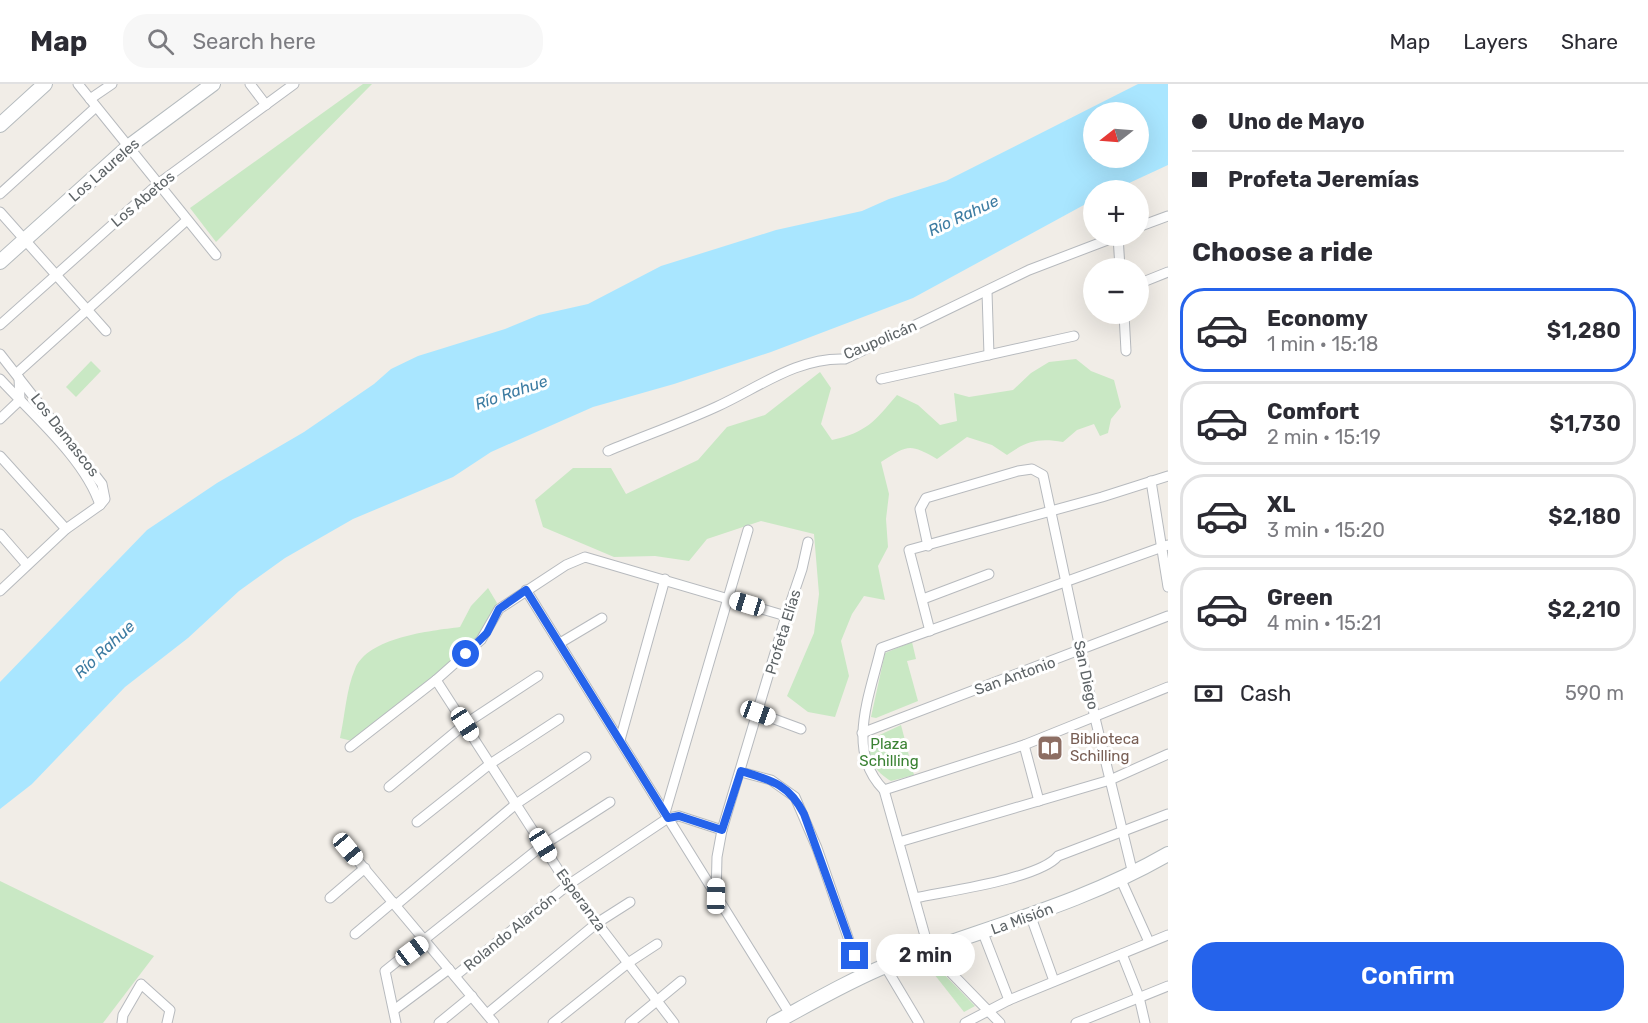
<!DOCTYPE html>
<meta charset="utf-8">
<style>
:root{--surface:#fff;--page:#f7f7f7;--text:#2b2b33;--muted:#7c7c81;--line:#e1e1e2;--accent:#2563eb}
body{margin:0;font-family:Rubik,sans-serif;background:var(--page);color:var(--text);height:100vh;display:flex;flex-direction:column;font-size:22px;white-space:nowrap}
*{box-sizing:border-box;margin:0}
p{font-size:20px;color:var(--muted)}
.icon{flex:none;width:33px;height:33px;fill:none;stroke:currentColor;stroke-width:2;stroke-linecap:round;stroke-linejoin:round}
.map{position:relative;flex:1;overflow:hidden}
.drawer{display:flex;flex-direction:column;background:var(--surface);width:480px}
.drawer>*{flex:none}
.banner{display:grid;align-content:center;height:132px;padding:0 24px;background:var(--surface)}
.needle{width:39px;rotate:253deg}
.buttons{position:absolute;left:1083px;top:18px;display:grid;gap:12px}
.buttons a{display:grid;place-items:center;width:66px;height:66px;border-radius:50%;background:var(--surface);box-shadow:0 6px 24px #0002;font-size:30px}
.end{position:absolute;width:27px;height:27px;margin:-14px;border:8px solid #2563eb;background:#fff;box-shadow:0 0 0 3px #fff}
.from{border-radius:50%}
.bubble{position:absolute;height:42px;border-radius:21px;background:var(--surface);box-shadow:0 6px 24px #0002;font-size:20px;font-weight:600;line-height:42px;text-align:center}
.car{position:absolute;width:18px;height:36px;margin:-18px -9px;border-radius:8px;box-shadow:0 0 4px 2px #0007;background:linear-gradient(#fff 24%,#345 0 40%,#fff 0 76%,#345 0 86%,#fff 0)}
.banner b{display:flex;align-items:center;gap:21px;height:57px;font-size:22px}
.banner b+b{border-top:2px solid var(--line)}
.banner i{width:15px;height:15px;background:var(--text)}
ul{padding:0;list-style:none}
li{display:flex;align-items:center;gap:18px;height:84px;margin:0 12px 9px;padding:0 12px;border:3px solid var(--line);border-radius:24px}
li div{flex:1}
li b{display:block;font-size:22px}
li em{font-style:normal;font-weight:600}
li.on{border-color:var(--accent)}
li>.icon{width:54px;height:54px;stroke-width:1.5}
h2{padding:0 24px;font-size:27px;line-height:72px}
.pay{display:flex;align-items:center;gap:15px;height:66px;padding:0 24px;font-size:22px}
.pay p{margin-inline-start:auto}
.primary-button{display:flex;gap:12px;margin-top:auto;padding:12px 24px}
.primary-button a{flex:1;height:69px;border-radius:24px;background:var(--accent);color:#fff;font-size:24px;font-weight:600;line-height:69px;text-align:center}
header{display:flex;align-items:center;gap:36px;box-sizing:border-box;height:84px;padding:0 30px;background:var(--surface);border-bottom:2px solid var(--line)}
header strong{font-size:28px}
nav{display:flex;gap:33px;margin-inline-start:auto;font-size:21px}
.search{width:420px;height:54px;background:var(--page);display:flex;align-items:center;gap:15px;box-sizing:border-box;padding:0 21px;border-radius:24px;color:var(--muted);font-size:22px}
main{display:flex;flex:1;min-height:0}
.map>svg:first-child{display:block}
.green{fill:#c9e8c4}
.water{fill:#a9e6ff;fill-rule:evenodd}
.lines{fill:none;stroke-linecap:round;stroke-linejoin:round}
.street-casing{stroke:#b7babe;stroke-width:11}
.secondary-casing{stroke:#b5bbbe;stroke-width:16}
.street{stroke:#fff;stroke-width:9}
.secondary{stroke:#fff;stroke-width:14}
.route{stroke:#2563eb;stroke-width:8}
.labels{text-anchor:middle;stroke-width:6;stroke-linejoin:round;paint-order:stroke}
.street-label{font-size:15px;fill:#5e6467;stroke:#fff}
.education-label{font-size:15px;fill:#785e54;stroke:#fff;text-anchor:start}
.park-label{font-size:15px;fill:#3a8233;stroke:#fff}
.water-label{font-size:16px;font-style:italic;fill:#3d7ca2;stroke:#fff}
</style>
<header>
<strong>Map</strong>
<div class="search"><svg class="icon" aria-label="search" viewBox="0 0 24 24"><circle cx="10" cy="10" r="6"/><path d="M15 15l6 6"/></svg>Search here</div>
<nav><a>Map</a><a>Layers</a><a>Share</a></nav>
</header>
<main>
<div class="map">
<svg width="1168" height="939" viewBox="0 0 1168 939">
<rect width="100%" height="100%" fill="#f1ede7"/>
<g class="green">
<path d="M363,0H372L216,158L190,124Z"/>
<path d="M1076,275L1091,287L1114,296L1121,323L1111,335L1108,349L1100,352L1094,340L1077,346L1063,358C1038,354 1027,357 1007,371L992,361L967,353L937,375C909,359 908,361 881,378L889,410L886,435L888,463L878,482L885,516L864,512L852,530L841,557L849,592L835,633L808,628L787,612L814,549L819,510L814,450L761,437L707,455L689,477L655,472L614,473L543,443L535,416L573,384H611L626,410L698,376L727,343L765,331L820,288L831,304L821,340L832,356C867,348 874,338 897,311L918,321L940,341L957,337L954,309L969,313L1013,306L1031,289L1049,278Z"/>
<path d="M91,277L101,287L76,313L66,303Z"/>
<path d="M488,504L497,519L482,550L426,600L352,657L340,654C345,632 346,606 355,585C368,553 430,547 460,543L471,522Z"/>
<path d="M912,558L916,575L907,577L918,617L876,634L871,633L885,569Z"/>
<path d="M901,641L914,691L891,697C878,690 862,672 871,655Z"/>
<path d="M0,797L154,872L103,939H0Z"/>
<path d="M927,873L975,922L964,928L923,876Z"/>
</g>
<path class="water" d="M1138,0H1168V81L1114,106H1094L1093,116L913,214L771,268L674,300L593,323L491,368L453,393L353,435L285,474L239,507L188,554L125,603L32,700L0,725V598L147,446L217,399L304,348L374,300L391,285L418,272L505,245L539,231L588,220L661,182L776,146L862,127L889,115L946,97ZM1094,28H1138V74H1094Z"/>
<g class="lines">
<g class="street-casing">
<g id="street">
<path d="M78,0L216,171"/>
<path d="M250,0L266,21"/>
<path d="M90,15L112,0"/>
<path d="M0,110L96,23"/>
<path d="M0,128L106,247"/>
<path d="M1138,143L1168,132"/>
<path d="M1118,152L1120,184"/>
<path d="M1138,200L1168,188"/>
<path d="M987,208L989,271"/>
<path d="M1124,230L1126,267"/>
<path d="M0,241L158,100L294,0"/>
<path d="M0,270L102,400L105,415L100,421L66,445L0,507"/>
<path d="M17,289L187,136"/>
<path d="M0,295C33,331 85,375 100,421"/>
<path d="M881,295L1074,252"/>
<path d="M0,335L20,316L19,294"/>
<path d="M608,367C644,352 681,339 716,323C758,304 797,273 845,275L1029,186L1118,152"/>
<path d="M0,372L66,445"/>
<path d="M1151,397L1168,503"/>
<path d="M0,450L27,481"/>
<path d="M928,462L920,425L926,414L1018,387L1032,385L1043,391L1095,634L1133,790"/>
<path d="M526,506L790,930"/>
<path d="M923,515L989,490"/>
<path d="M930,547L909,466L1102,413L1168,392"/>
<path d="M560,559L602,534"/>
<path d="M436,596L568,801L674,939"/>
<path d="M758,629L801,645"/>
<path d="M862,649L1168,532"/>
<path d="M620,656L665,495"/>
<path d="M1024,661L1039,717"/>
<path d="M350,663L436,596L481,556L499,525L566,481L585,473L786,532"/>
<path d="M741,688L771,696L795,713L817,764L862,894"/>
<path d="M389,703L465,640L538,592"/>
<path d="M884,706L1024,661L1168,603"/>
<path d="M665,729L748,446"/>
<path d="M417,738L490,680L559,635"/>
<path d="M899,758L1110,696L1168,670"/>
<path d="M348,765L494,939"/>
<path d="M1121,796L1149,858"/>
<path d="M716,812L717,773L722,746L786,532L802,485L808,458"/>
<path d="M330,814L365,784"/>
<path d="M915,814C947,807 1039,795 1058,772L1168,730"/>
<path d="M396,821L516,720L586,673"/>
<path d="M1031,833L1054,897"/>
<path d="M983,849L1009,916"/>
<path d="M355,850L393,818"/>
<path d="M1122,870L1139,913L1145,939"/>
<path d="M885,882L919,939"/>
<path d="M455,892L568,801L668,734L679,732L722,746"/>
<path d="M394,926L449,885"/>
<path d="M487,930L597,839L630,818"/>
<path d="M122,939L123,931L141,900L170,926L167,939"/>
<path d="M396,939L385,887L543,761L610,718"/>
<path d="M439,939L472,912"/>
<path d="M553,939L628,879L657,860"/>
<path d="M630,939L681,897"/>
<path d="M965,939L1009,916L1168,851"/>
<path d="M1000,939L929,866L884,706C845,667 870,611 881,564L1168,461"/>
<path d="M1076,939L1168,902"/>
</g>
</g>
<g class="secondary-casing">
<g id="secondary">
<path d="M0,41L45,0"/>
<path d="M0,178L128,63L213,0"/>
<path d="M774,939C811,919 850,896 888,881C983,844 1080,821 1168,770"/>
</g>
</g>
<use href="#street" class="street"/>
<use href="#secondary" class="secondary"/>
</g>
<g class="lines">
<path class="route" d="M466,570L487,549L499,525L526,506L668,734L679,732L722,746L741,687C771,696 789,700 804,730L855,872"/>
</g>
<defs>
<g id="library-square" transform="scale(1.35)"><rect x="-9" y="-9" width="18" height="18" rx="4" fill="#8d6e63" stroke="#fff"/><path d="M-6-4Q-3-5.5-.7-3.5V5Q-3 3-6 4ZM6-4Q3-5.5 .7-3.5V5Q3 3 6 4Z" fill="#fff"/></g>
</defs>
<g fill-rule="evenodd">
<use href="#library-square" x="1050" y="664"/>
</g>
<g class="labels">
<g class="street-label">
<text transform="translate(104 86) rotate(-41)" y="5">Los Laureles</text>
<text transform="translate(143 115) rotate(-40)" y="5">Los Abetos</text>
<text transform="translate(880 256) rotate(-23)" y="5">Caupolicán</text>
<text transform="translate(65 351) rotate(52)" y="5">Los Damascos</text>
<text transform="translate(783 548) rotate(-73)" y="5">Profeta Elías</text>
<text transform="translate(1086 591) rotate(78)" y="5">San Diego</text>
<text transform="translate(1015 592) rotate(-20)" y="5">San Antonio</text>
<text transform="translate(581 816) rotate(54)" y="5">Esperanza</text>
<text transform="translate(1022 835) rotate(-20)" y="5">La Misión</text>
<text transform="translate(510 848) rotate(-39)" y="5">Rolando Alarcón</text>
</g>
<g class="education-label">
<text x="1070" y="660">Biblioteca<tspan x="1070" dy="17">Schilling</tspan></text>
</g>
<g class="park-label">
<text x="889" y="665">Plaza<tspan x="889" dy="17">Schilling</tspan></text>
</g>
<g class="water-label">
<text transform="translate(963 131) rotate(-25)" y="6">Río Rahue</text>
<text transform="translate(511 308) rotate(-19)" y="6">Río Rahue</text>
<text transform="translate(104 565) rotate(-43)" y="6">Río Rahue</text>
</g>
</g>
</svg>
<div class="buttons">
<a><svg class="needle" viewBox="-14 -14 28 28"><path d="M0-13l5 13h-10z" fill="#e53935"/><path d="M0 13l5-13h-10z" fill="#7c7c81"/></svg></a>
<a>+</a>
<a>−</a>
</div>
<i class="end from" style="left:466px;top:570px"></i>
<i class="end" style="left:855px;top:872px"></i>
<div class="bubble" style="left:876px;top:850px;width:99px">2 min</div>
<i class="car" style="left:747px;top:520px;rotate:287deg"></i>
<i class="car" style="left:758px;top:629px;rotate:110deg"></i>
<i class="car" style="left:465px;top:640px;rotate:147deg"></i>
<i class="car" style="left:543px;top:761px;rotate:148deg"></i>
<i class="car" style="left:348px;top:765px;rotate:140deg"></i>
<i class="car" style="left:716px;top:812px;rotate:1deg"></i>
<i class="car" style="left:412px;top:867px;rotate:53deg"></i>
</div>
<section class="drawer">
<div class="banner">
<b><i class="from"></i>Uno de Mayo</b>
<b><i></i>Profeta Jeremías</b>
</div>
<h2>Choose a ride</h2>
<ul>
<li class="on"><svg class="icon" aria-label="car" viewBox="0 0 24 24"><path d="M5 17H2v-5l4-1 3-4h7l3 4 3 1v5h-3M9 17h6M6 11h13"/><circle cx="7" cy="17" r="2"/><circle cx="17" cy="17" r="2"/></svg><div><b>Economy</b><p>1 min · 15:18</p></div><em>$1,280</em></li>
<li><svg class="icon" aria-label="car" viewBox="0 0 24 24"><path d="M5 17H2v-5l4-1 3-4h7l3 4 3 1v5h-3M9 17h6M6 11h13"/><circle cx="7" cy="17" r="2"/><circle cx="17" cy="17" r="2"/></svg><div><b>Comfort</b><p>2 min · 15:19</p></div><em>$1,730</em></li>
<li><svg class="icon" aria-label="car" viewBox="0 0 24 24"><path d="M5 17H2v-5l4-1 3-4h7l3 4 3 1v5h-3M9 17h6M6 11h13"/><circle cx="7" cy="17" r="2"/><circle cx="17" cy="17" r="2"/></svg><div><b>XL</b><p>3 min · 15:20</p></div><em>$2,180</em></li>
<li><svg class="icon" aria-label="car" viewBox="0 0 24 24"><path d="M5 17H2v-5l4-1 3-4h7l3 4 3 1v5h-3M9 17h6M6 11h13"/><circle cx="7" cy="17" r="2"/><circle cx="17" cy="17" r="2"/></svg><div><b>Green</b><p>4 min · 15:21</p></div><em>$2,210</em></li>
</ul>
<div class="pay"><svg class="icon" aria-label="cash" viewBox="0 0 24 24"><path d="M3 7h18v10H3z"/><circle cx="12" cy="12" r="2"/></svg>Cash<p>590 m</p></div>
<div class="primary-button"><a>Confirm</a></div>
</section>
</main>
